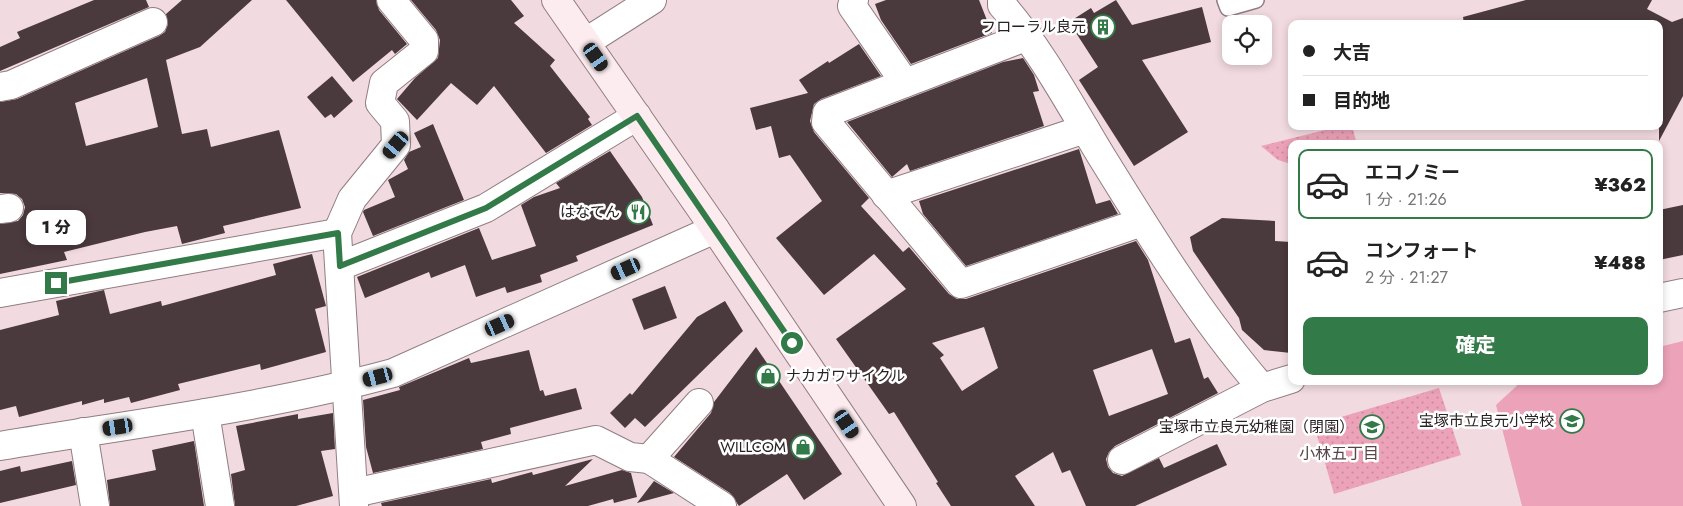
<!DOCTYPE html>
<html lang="ja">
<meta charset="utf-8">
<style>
:root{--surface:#fff;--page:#f6f6f6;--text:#222;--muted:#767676;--line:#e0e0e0;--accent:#327a47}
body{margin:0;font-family:Jost,"Noto Sans JP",sans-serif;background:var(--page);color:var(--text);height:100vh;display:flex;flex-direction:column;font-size:19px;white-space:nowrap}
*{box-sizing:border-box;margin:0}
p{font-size:16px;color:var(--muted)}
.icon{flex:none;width:28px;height:28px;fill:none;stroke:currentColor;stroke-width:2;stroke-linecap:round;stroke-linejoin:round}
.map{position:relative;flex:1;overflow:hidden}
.details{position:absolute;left:1288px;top:140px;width:375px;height:245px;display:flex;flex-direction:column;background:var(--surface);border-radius:10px;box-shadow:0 2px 8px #0003}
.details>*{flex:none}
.top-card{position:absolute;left:1288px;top:20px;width:375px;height:110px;border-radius:10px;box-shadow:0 2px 8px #0003;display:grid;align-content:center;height:110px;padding:0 15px;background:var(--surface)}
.buttons{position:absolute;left:1222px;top:15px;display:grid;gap:10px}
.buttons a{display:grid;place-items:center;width:50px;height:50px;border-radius:10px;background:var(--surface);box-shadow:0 2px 8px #0003;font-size:25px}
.end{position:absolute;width:22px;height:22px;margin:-11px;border:6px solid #327a47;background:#fff;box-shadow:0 0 0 2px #fff}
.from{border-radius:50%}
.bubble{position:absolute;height:35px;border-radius:10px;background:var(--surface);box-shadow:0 2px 8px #0003;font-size:16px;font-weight:800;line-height:35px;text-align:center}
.car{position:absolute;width:15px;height:30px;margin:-15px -8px;border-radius:6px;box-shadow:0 0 4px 1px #0007;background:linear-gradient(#222 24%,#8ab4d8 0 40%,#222 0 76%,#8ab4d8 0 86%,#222 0)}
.top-card b{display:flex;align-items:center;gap:18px;height:48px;font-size:19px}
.top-card b+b{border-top:1px solid var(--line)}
.top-card i{width:12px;height:12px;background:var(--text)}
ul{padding:9px 0 0;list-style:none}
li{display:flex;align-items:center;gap:15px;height:70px;margin:0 10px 8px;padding:0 5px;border:2px solid transparent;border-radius:10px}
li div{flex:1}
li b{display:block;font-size:19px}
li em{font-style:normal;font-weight:800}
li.current{border-color:var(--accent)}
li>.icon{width:45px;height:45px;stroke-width:1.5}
.cta{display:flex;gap:10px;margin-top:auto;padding:10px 15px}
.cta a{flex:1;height:58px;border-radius:10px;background:var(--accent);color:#fff;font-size:20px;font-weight:800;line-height:58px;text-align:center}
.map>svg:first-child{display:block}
.green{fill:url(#green-dots)}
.pitch{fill:#eca2b8}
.building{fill:#4a393d;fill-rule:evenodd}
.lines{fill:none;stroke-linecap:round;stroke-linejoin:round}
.lane-casing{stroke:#917d82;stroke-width:18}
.street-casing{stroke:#917d82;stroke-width:30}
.secondary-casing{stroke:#917d82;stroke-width:30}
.lane{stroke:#fff;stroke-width:15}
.street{stroke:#fff;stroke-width:28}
.secondary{stroke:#fcecf0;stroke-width:28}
.route{stroke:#327a47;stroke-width:6}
.labels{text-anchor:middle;stroke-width:5;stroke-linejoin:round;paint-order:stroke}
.poi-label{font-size:15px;fill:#282022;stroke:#fff;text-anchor:end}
.neighbourhood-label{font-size:16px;fill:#57454a;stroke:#fff}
</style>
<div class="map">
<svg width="1683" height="506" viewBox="0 0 1683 506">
<defs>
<pattern id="green-dots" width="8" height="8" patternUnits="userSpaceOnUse" patternTransform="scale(1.25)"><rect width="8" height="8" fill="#eca2b8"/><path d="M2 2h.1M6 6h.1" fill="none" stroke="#ca8b9e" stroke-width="1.8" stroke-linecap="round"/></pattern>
</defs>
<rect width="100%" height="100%" fill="#f1dae0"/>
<g class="green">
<path d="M1341,126H1352L1357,144H1291V164L1278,160L1261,146Z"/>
<path d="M1439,388L1461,455L1334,494L1314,425Z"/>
</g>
<path class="pitch" d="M1683,341V506H1522L1496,405L1522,381H1659V347Z"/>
<g class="building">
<path d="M94,0H146L149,7L0,71V47L20,38L17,32Z"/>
<path d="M182,0H252L200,47L166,60L182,134L207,129L211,147L279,130L301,208L223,226L225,233L182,244L177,226L145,232L64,252L67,260L0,274V224L18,221L23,215L25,207L22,199L16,194L0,193V102L17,99L159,36L165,32L168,24L166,14ZM147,78L158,127L86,146L75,103Z"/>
<path d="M286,0H376L379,10L407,44L395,54L392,50L353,82Z"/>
<path d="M411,0H511L524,16L514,23L555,60L550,66L590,117L588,119L592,125L546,153L494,86L477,105L451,83L417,120L397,99L415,78L438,58L440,40L436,30Z"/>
<path d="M886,0H979L992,33L911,64L881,20L875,4Z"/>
<path d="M1116,0L1132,25L1202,7L1211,42L1142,60L1188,132L1134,166L1079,80L1098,67L1069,22L1091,8L1094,13Z"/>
<path d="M1526,0H1652L1647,9L1672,22L1683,18V96L1659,141V24H1464L1463,17Z"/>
<path d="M859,44L881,76L821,99L814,104L810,121L814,132L869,198L861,206L903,252L909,247L949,294L957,299H966L1136,241L1148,260L1175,343L1190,338L1204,379L1208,377L1218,393L1115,446L1109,452L1106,459L1108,467L1113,473L1122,476L1159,458L1164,468L1217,444L1227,465L1135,506H1086L1070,470L1062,473L1053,452L1015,476L1035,506H951L936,483L938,482L894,412L889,414L836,339L906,289L874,254L824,295L776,238L822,201L790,155L779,158L771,126L756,130L750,108L808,93L799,80L828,61L829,63ZM984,327L998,368L962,391L940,358L944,355L932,343ZM1152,349L1168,394L1109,416L1093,370Z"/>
<path d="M1023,58L1034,75L1039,91L1033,92L1044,126L910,171L907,164L892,177L847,122L1003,62Z"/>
<path d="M332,76L353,101L334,118L331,114L325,118L307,97Z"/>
<path d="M433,124L464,200L373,236L363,212L364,210L395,197L388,180L408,169L404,160L409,152L421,147L414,133Z"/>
<path d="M1079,149L1096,204L1110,200L1118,214L966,266L923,214L919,201Z"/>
<path d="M610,151L642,197L653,225L576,256L578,261L540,275L542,282L507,293L505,287L476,297L465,265L431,278L429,272L365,298L357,277L479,228L492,260L536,246L521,205L534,197L560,188L556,183Z"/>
<path d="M1683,205V255L1659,260V210Z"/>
<path d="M1222,218L1275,221V241L1291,242V353L1264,350L1242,330L1239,318L1193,251L1190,237Z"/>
<path d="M312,254L326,306L315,309L326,352L261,370L260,364L178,384L180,390L131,403L129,397L104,403V399L82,405V401L19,417L16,406L0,410V330L59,315L56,301L104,290L110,314L161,301L162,306L276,275L273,264Z"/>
<path d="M665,286L677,318L644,330L632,299Z"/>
<path d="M725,301L743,331L645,427L635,418L625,428L610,413L630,393L632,395L697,317Z"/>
<path d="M756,347L842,474L804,500L787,474L739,506L730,493L674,457L711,413L714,402Z"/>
<path d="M529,350L540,391L543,390L545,396L576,388L582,409L510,428L511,434L481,442L483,449L373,473L366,447L363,400L400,390L399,387L469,358L471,363Z"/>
<path d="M333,413L335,449L321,451L333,496L296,506H235L231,474L245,470L236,426L298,414V419Z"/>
<path d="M194,441L204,506H110L107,480L156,470L152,450Z"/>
<path d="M593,459L565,486L622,470L631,473L637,497L614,503L613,499L588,506H382L381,503L491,479L492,483L532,472L533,475Z"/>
<path d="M72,461L76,485L0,503V471L20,466L21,472Z"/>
<path d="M654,481L674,493L637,503Z"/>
</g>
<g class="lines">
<g class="lane-casing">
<path id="lane" d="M1225,0L1228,8L1256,0"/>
</g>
<g class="street-casing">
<g id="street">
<path d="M854,0L852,6L905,83"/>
<path d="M1002,0V5C1041,50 1069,103 1100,154C1150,235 1200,316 1262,388L1291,379"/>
<path d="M1028,36L827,113L826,122L961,284L1142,222"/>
<path d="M586,42L652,0"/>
<path d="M0,87L11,85L153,22"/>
<path d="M886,195L1085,129"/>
<path d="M0,209L9,208"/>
<path d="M340,266L486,208L637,116"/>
<path d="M0,293L337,233"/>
<path d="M1659,298L1683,293"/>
<path d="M205,413L220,506"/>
<path d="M83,432L95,506"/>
<path d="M0,446C131,424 264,408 393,373L715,229"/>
<path d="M649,459L722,506"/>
<path d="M1122,460L1262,388"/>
<path d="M354,493L596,440L630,457L649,459L699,403"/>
<path d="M354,506L337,233L352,199L396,145L395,121L380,103L384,83L424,51V40L391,0"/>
</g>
</g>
<g class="secondary-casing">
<path id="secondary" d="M556,0L715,229L902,506"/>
</g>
<use href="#lane" class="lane"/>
<use href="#street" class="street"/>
<use href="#secondary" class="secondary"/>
</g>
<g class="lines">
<path class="route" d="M56,283L338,233L340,266L486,208L637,116L792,343"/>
</g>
<defs>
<g id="building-ring" transform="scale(1.25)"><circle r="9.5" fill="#fff" stroke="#327a47" stroke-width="1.5"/><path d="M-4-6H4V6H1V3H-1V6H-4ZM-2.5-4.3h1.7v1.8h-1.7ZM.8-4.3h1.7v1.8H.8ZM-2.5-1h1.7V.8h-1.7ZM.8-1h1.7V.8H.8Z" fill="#327a47"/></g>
<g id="restaurant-ring" transform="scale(1.25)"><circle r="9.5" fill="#fff" stroke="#327a47" stroke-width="1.5"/><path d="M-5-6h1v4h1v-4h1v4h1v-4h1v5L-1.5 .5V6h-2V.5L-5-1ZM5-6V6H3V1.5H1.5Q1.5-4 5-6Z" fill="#327a47"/></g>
<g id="shop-ring" transform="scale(1.25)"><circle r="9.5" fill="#fff" stroke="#327a47" stroke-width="1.5"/><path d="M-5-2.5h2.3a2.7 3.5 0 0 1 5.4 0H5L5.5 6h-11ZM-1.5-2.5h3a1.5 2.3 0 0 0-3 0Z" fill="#327a47"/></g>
<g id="school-ring" transform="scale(1.25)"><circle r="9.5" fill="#fff" stroke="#327a47" stroke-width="1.5"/><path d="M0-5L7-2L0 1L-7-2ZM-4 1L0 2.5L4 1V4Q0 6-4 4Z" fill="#327a47"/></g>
</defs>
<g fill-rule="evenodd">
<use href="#building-ring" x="1103" y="27"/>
<use href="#restaurant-ring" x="638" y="212"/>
<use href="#shop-ring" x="768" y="376"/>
<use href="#school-ring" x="1572" y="421"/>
<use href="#school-ring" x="1372" y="427"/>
<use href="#shop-ring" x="803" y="447"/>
</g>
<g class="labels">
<g class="poi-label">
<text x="1086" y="32">フローラル良元</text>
<text x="620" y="217">はなてん</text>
<text x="786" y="381" text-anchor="start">ナカガワサイクル</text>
<text x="1554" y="426">宝塚市立良元小学校</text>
<text x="1354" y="432">宝塚市立良元幼稚園（閉園）</text>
<text x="786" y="452">WILLCOM</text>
</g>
<g class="neighbourhood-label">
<text x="1339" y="459">小林五丁目</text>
</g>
</g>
</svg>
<div class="buttons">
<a><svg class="icon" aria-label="locate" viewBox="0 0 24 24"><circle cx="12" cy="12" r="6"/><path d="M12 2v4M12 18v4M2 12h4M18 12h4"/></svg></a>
</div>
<i class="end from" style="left:792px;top:343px"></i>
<i class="end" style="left:56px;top:283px"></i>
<div class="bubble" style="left:26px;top:210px;width:60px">1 分</div>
<i class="car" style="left:596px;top:57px;rotate:145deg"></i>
<i class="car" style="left:396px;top:145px;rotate:220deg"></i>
<i class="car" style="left:626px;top:269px;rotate:246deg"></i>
<i class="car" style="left:500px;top:325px;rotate:66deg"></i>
<i class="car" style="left:378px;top:377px;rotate:255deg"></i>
<i class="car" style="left:847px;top:424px;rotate:146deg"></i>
<i class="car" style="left:118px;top:427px;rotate:261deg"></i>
<div class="top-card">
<b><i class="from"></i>大吉</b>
<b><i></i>目的地</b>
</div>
<section class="details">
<ul>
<li class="current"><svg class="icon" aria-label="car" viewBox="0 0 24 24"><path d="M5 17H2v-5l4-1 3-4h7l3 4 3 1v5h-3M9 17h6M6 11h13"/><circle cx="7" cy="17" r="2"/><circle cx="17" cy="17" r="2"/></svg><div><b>エコノミー</b><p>1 分 · 21:26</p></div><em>¥362</em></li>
<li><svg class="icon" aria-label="car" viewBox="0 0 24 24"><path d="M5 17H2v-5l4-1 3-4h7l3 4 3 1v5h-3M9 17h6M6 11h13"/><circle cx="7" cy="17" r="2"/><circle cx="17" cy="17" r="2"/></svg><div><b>コンフォート</b><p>2 分 · 21:27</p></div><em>¥488</em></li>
</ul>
<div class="cta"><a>確定</a></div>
</section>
</div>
